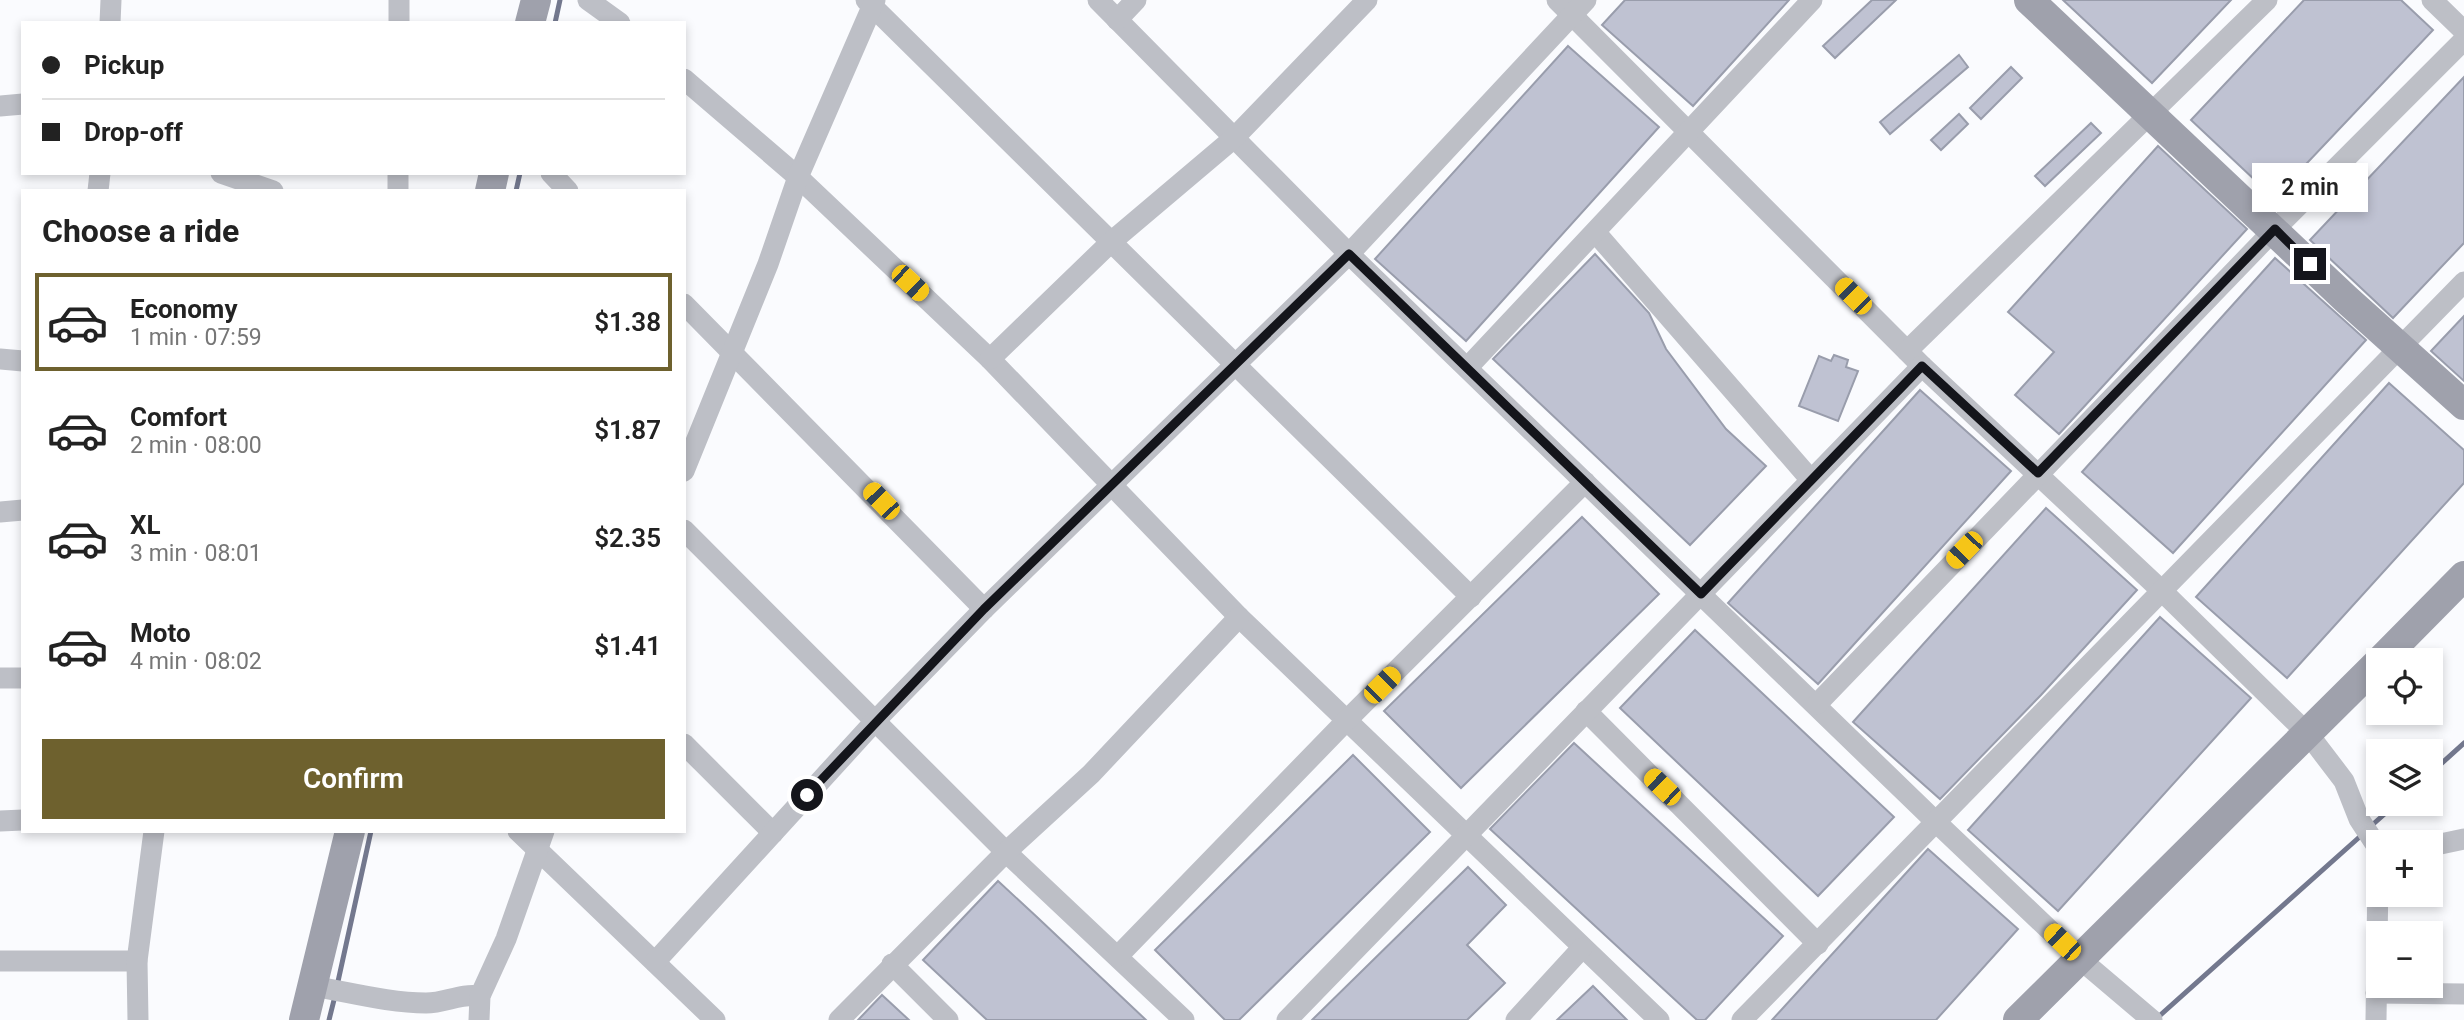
<!DOCTYPE html>
<meta charset="utf-8">
<style>
:root{--surface:#fff;--page:#f6f6f6;--text:#222;--muted:#767676;--line:#e0e0e0;--accent:#6e612e}
body{margin:0;font-family:Roboto,sans-serif;background:var(--page);color:var(--text);height:100vh;display:flex;flex-direction:column;font-size:26px;white-space:nowrap}
*{box-sizing:border-box;margin:0}
p{font-size:23px;color:var(--muted)}
.icon{flex:none;width:38px;height:38px;fill:none;stroke:currentColor;stroke-width:2;stroke-linecap:round;stroke-linejoin:round}
.map{position:relative;flex:1;overflow:hidden}
.panel{position:absolute;left:21px;top:189px;width:665px;height:644px;display:flex;flex-direction:column;background:var(--surface);border-radius:0px;box-shadow:0 4px 10px #0003}
.panel>*{flex:none}
.guide{position:absolute;left:21px;top:21px;width:665px;height:154px;border-radius:0px;box-shadow:0 4px 10px #0003;display:grid;align-content:center;height:154px;padding:0 21px;background:var(--surface)}
.tools{position:absolute;left:2366px;top:648px;display:grid;gap:14px}
.tools a{display:grid;place-items:center;width:77px;height:77px;border-radius:0px;background:var(--surface);box-shadow:0 4px 10px #0003;font-size:35px}
.end{position:absolute;width:32px;height:32px;margin:-16px;border:9px solid #14151b;background:#fff;box-shadow:0 0 0 4px #fff}
.from{border-radius:50%}
.bubble{position:absolute;height:49px;border-radius:0px;background:var(--surface);box-shadow:0 4px 10px #0003;font-size:23px;font-weight:600;line-height:49px;text-align:center}
.car{position:absolute;width:21px;height:42px;margin:-21px -10px;border-radius:9px;box-shadow:0 0 5px 2px #0007;background:linear-gradient(#f5c518 24%,#345 0 40%,#f5c518 0 76%,#345 0 86%,#f5c518 0)}
.guide b{display:flex;align-items:center;gap:24px;height:66px;font-size:26px}
.guide b+b{border-top:2px solid var(--line)}
.guide i{width:18px;height:18px;background:var(--text)}
ul{padding:0;list-style:none}
li{display:flex;align-items:center;gap:21px;height:98px;margin:0 14px 10px;padding:0 7px;border:4px solid transparent;border-radius:0px}
li div{flex:1}
li b{display:block;font-size:26px}
li em{font-style:normal;font-weight:600}
li.on{border-color:var(--accent)}
li>.icon{width:63px;height:63px;stroke-width:1.5}
h2{padding:0 21px;font-size:32px;line-height:84px}
.action{display:flex;gap:14px;margin-top:auto;padding:14px 21px}
.action a{flex:1;height:80px;border-radius:0px;background:var(--accent);color:#fff;font-size:28px;font-weight:600;line-height:80px;text-align:center}
.map>svg:first-child{display:block}
.lines{fill:none;stroke-linecap:round;stroke-linejoin:round}
.stream{stroke:#73788e;stroke-width:5}
.building{fill:#bfc2d2;stroke:#999dac;stroke-width:2}
.street{stroke:#bdbfc6;stroke-width:21}
.secondary{stroke:#9fa1ac;stroke-width:30}
.route{stroke:#14151b;stroke-width:9}
</style>
<div class="map">
<svg width="2464" height="1020" viewBox="0 0 2464 1020">
<rect width="100%" height="100%" fill="#fafbfe"/>
<g class="lines">
<g class="stream">
<path d="M555,23L560,0"/>
<path d="M516,191L520,173"/>
<path d="M2431,773L2464,743"/>
<path d="M2371,826L2397,803"/>
<path d="M337,986L371,831"/>
<path d="M2157,1018L2364,833"/>
<path d="M329,1020L335,996"/>
</g>
</g>
<g class="building">
<path d="M1625,0H1789L1693,106L1602,25Z"/>
<path d="M1872,0H1896L1835,58L1823,46Z"/>
<path d="M2063,0H2231L2152,83Z"/>
<path d="M2304,0H2401L2433,30L2274,198L2191,120Z"/>
<path d="M1568,46L1659,127L1466,341L1375,259Z"/>
<path d="M1959,55L1968,67L1890,134L1880,122Z"/>
<path d="M2011,67L2022,78L1981,119L1970,108Z"/>
<path d="M2464,77V243L2393,318L2310,240Z"/>
<path d="M1959,114L1968,124L1941,150L1931,140Z"/>
<path d="M2091,123L2101,133L2045,186L2035,176Z"/>
<path d="M2158,146L2247,229L2059,434L2015,395L2054,352L2008,312Z"/>
<path d="M1595,254L1649,313L1666,349L1726,429L1766,466L1690,545L1493,359Z"/>
<path d="M2275,258L2366,340L2173,553L2082,472Z"/>
<path d="M2464,316V381L2431,351Z"/>
<path d="M1834,355L1848,360L1846,367L1858,371L1838,421L1799,406L1819,356L1831,361Z"/>
<path d="M2389,383L2464,450V483L2287,678L2196,597Z"/>
<path d="M1920,390L2011,471L1818,684L1728,603Z"/>
<path d="M2046,508L2137,590L2041,695L1940,799L1853,722Z"/>
<path d="M1582,517L1659,594L1461,788L1384,711Z"/>
<path d="M2160,617L2251,698L2058,911L1968,830Z"/>
<path d="M1695,630L1894,817L1818,896L1620,708Z"/>
<path d="M1574,743L1783,936L1705,1020H1697L1490,829Z"/>
<path d="M1353,755L1430,832L1239,1020H1225L1155,950Z"/>
<path d="M1928,849L2018,929L1936,1020H1772Z"/>
<path d="M1468,867L1506,905L1467,945L1505,983L1467,1020H1312Z"/>
<path d="M998,881L1038,918L1146,1020H987L923,960Z"/>
<path d="M1593,986L1627,1020H1557Z"/>
<path d="M882,995L909,1020H858Z"/>
</g>
<g class="lines">
<g class="street">
<path d="M399,0V23"/>
<path d="M588,0L620,23"/>
<path d="M866,0L1471,597"/>
<path d="M1098,0L1349,254L1937,823L2080,959L2152,1020"/>
<path d="M1557,0L1922,366L2162,591L2309,735L2344,781L2359,819L2378,848"/>
<path d="M2432,0L2464,31"/>
<path d="M1117,20L1136,0"/>
<path d="M110,23L111,0"/>
<path d="M684,79L798,177L990,359L1239,617L1659,1020"/>
<path d="M0,106L23,104"/>
<path d="M221,173L273,191"/>
<path d="M551,173L568,191"/>
<path d="M98,191L100,173"/>
<path d="M398,191V173"/>
<path d="M1596,233L1811,480"/>
<path d="M684,304L984,609"/>
<path d="M1907,351L2267,0"/>
<path d="M0,359L23,361"/>
<path d="M990,359L1111,242L1234,138L1367,0"/>
<path d="M1468,367L1812,0"/>
<path d="M684,471L768,264L798,177L875,0"/>
<path d="M0,512L23,510"/>
<path d="M684,530L1006,852L1184,1020"/>
<path d="M0,678H23"/>
<path d="M1817,704L2275,229L2464,40"/>
<path d="M1586,711L1818,944"/>
<path d="M684,744L773,833"/>
<path d="M0,821L23,820"/>
<path d="M518,831L715,1020"/>
<path d="M2431,846L2464,839"/>
<path d="M1118,956L1347,720L1585,482"/>
<path d="M0,961H137"/>
<path d="M655,962L877,719L984,609L1349,254L1586,0"/>
<path d="M892,964L948,1020"/>
<path d="M312,986C349,992 389,1003 426,1003C446,1003 460,993 480,996"/>
<path d="M2376,993L2464,994"/>
<path d="M138,1020L137,961L154,831"/>
<path d="M479,1020L480,996L506,939L544,831"/>
<path d="M839,1020L1006,852L1091,774L1239,617"/>
<path d="M1287,1020L1922,366"/>
<path d="M1516,1020L1582,948"/>
<path d="M1742,1020L2464,282"/>
<path d="M2376,1020L2378,874"/>
</g>
<g class="secondary">
<path d="M2029,0L2346,299L2464,405"/>
<path d="M530,23L536,0"/>
<path d="M490,191L494,173"/>
<path d="M2381,660L2464,576"/>
<path d="M304,1020L350,831"/>
<path d="M2018,1020L2378,663"/>
</g>
</g>
<g class="lines">
<path class="route" d="M807,795L984,609L1349,254L1701,594L1922,366L2038,473L2275,229L2310,264"/>
</g>
</svg>
<div class="tools">
<a><svg class="icon" aria-label="locate" viewBox="0 0 24 24"><circle cx="12" cy="12" r="6"/><path d="M12 2v4M12 18v4M2 12h4M18 12h4"/></svg></a>
<a><svg class="icon" aria-label="layers" viewBox="0 0 24 24"><path d="M12 4l9 5-9 5-9-5zM3 14l9 5 9-5"/></svg></a>
<a>+</a>
<a>−</a>
</div>
<i class="end from" style="left:807px;top:795px"></i>
<i class="end" style="left:2310px;top:264px"></i>
<div class="bubble" style="left:2252px;top:163px;width:116px">2 min</div>
<i class="car" style="left:910px;top:283px;rotate:133deg"></i>
<i class="car" style="left:1853px;top:296px;rotate:315deg"></i>
<i class="car" style="left:881px;top:501px;rotate:316deg"></i>
<i class="car" style="left:1964px;top:550px;rotate:224deg"></i>
<i class="car" style="left:1382px;top:685px;rotate:45deg"></i>
<i class="car" style="left:1662px;top:787px;rotate:314deg"></i>
<i class="car" style="left:2062px;top:942px;rotate:314deg"></i>
<div class="guide">
<b><i class="from"></i>Pickup</b>
<b><i></i>Drop-off</b>
</div>
<section class="panel">
<h2>Choose a ride</h2>
<ul>
<li class="on"><svg class="icon" aria-label="car" viewBox="0 0 24 24"><path d="M5 17H2v-5l4-1 3-4h7l3 4 3 1v5h-3M9 17h6M6 11h13"/><circle cx="7" cy="17" r="2"/><circle cx="17" cy="17" r="2"/></svg><div><b>Economy</b><p>1 min · 07:59</p></div><em>$1.38</em></li>
<li><svg class="icon" aria-label="car" viewBox="0 0 24 24"><path d="M5 17H2v-5l4-1 3-4h7l3 4 3 1v5h-3M9 17h6M6 11h13"/><circle cx="7" cy="17" r="2"/><circle cx="17" cy="17" r="2"/></svg><div><b>Comfort</b><p>2 min · 08:00</p></div><em>$1.87</em></li>
<li><svg class="icon" aria-label="car" viewBox="0 0 24 24"><path d="M5 17H2v-5l4-1 3-4h7l3 4 3 1v5h-3M9 17h6M6 11h13"/><circle cx="7" cy="17" r="2"/><circle cx="17" cy="17" r="2"/></svg><div><b>XL</b><p>3 min · 08:01</p></div><em>$2.35</em></li>
<li><svg class="icon" aria-label="car" viewBox="0 0 24 24"><path d="M5 17H2v-5l4-1 3-4h7l3 4 3 1v5h-3M9 17h6M6 11h13"/><circle cx="7" cy="17" r="2"/><circle cx="17" cy="17" r="2"/></svg><div><b>Moto</b><p>4 min · 08:02</p></div><em>$1.41</em></li>
</ul>
<div class="action"><a>Confirm</a></div>
</section>
</div>
